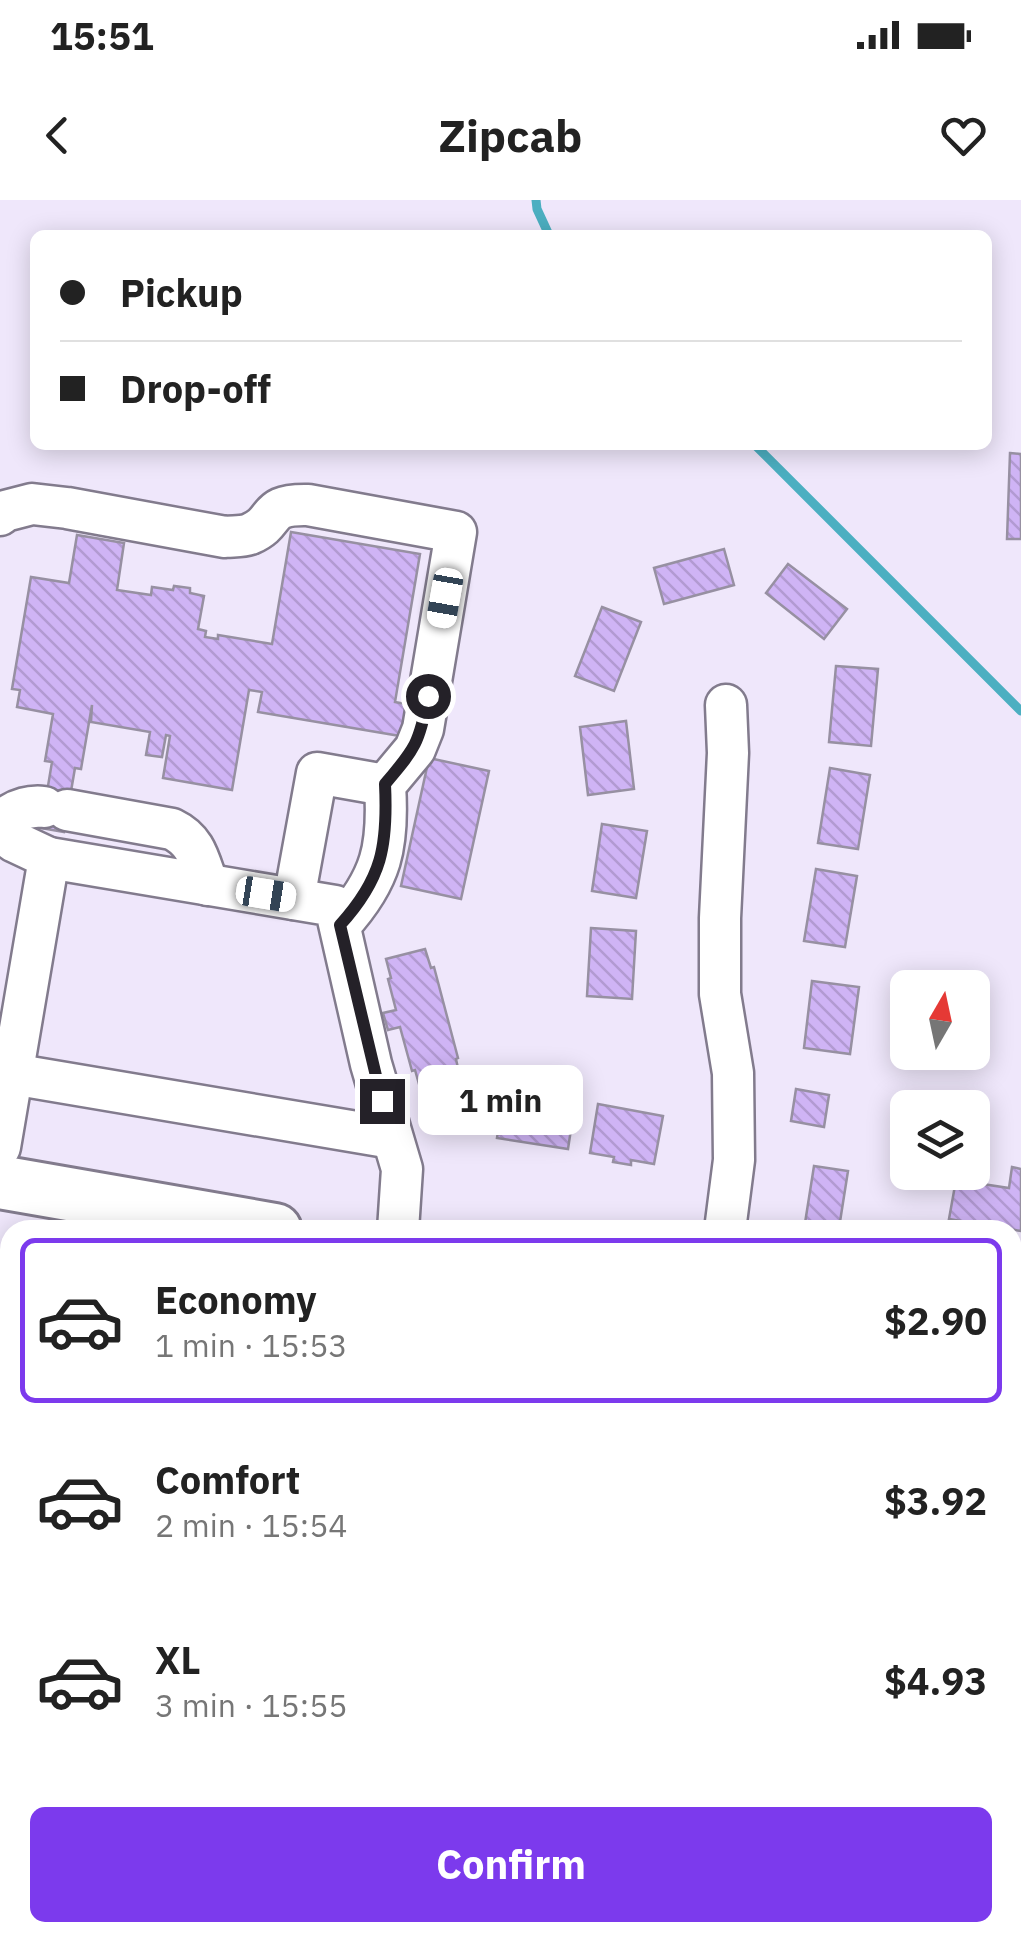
<!DOCTYPE html>
<meta charset="utf-8">
<style>
:root{--surface:#fff;--page:#f2f2f2;--text:#222;--muted:#767676;--line:#e0e0e0;--accent:#7c3aed}
body{margin:0;font-family:"IBM Plex Sans",sans-serif;background:var(--page);color:var(--text);height:100vh;display:flex;flex-direction:column;font-size:38px;white-space:nowrap}
*{box-sizing:border-box;margin:0}
p{font-size:32px;color:var(--muted)}
.icon{flex:none;width:55px;height:55px;fill:none;stroke:currentColor;stroke-width:2;stroke-linecap:round;stroke-linejoin:round}
.map{position:relative;flex:1;overflow:hidden}
.sheet{position:absolute;left:0px;top:1020px;width:1022px;height:722px;display:flex;flex-direction:column;background:var(--surface);border-radius:30px 30px 0 0;box-shadow:0 5px 25px #0003}
.sheet>*{flex:none}
.hud{position:absolute;left:30px;top:30px;width:962px;height:220px;border-radius:15px;box-shadow:0 5px 25px #0003;display:grid;align-content:center;height:220px;padding:0 30px;background:var(--surface)}
.needle{width:65px;rotate:9deg}
.buttons{position:absolute;left:890px;top:770px;display:grid;gap:20px}
.buttons a{display:grid;place-items:center;width:100px;height:100px;border-radius:15px;background:var(--surface);box-shadow:0 5px 25px #0003;font-size:50px}
.end{position:absolute;width:45px;height:45px;margin:-22px;border:12px solid #242128;background:#fff;box-shadow:0 0 0 5px #fff}
.from{border-radius:50%}
.bubble{position:absolute;height:70px;border-radius:15px;background:var(--surface);box-shadow:0 5px 25px #0003;font-size:32px;font-weight:700;line-height:70px;text-align:center}
.car{position:absolute;width:30px;height:60px;margin:-30px -15px;border-radius:12px;box-shadow:0 0 8px 2px #0007;background:linear-gradient(#fff 24%,#345 0 40%,#fff 0 76%,#345 0 86%,#fff 0)}
.hud b{display:flex;align-items:center;gap:35px;height:95px;font-size:38px}
.hud b+b{border-top:2px solid var(--line)}
.hud i{width:25px;height:25px;background:var(--text)}
ul{padding:18px 0 0;list-style:none}
li{display:flex;align-items:center;gap:30px;height:165px;margin:0 20px 15px;padding:0 10px;border:5px solid transparent;border-radius:15px}
li div{flex:1}
li b{display:block;font-size:38px}
li em{font-style:normal;font-weight:700}
li.current{border-color:var(--accent)}
li>.icon{width:90px;height:90px;stroke-width:1.5}
.button{display:flex;gap:20px;margin-top:auto;padding:20px 30px}
.button a{flex:1;height:115px;border-radius:15px;background:var(--accent);color:#fff;font-size:40px;font-weight:700;line-height:115px;text-align:center}
.status{display:flex;justify-content:space-between;align-items:center;height:70px;padding:0 50px;background:var(--surface);direction:ltr}
.status svg{height:28px;fill:currentColor}
header{display:flex;justify-content:space-between;align-items:center;height:130px;padding:0 30px;background:var(--surface);font-size:45px;font-weight:700}
.map>svg:first-child{display:block}
.lines{fill:none;stroke-linecap:round;stroke-linejoin:round}
.stream{stroke:#4cafc1;stroke-width:9}
.building{fill:url(#building-back-hatch);stroke:#9790a2;stroke-width:2.5}
.minor-casing{stroke:#827b8d;stroke-width:45}
.major-casing{stroke:#827b8d;stroke-width:58}
.minor{stroke:#fff;stroke-width:40}
.major{stroke:#fff;stroke-width:52}
.route{stroke:#242128;stroke-width:12}
</style>
<div class="status"><b>15:51</b><svg viewBox="0 0 49 12"><path d="M0 12V9h3v3zM5 12V6h3v6zM10 12V3h3v9zM15 12V0h3v12zM26 1h20v11H26zM47 4h2v5h-2z"/></svg></div>
<header><svg class="icon" aria-label="back" viewBox="0 0 24 24"><path d="M15 5l-7 7 7 7"/></svg>Zipcab<svg class="icon" aria-label="heart" viewBox="0 0 24 24"><path d="M12 20l-8-8c-3-5 5-10 8-4 3-6 11-1 8 4z"/></svg></header>
<div class="map">
<svg width="1021" height="1742" viewBox="0 0 1021 1742">
<defs>
<pattern id="building-back-hatch" width="6" height="6" patternUnits="userSpaceOnUse" patternTransform="scale(2.5)"><rect width="6" height="6" fill="#cfb4f5"/><path d="M-1 5l2 2M0 0l6 6M5-1l2 2" fill="none" stroke="#b29ad2"/></pattern>
</defs>
<rect width="100%" height="100%" fill="#efe7fb"/>
<g class="lines">
<g class="stream">
<path d="M536,0L537,9L549,35"/>
<path d="M755,245L1021,511"/>
</g>
</g>
<g class="building">
<path d="M1010,253L1021,254V339H1007Z"/>
<path d="M291,332L420,354L395,502L411,505L406,537L258,512L262,492L249,490L232,590L163,578L170,536L166,535L162,557L146,555L150,532L91,522L92,505L81,569L75,568L64,632L41,628L52,562L45,561L53,514L17,507L20,490L12,489L31,377L69,383L77,335L124,343L117,390L151,395L152,387L173,390L174,386L190,388V393L204,396L198,429L206,431L205,437L218,439V435L272,444Z"/>
<path d="M724,349L734,385L664,404L654,368Z"/>
<path d="M788,364L847,409L824,439L766,393Z"/>
<path d="M602,407L641,422L614,491L575,476Z"/>
<path d="M836,466L878,469L871,546L829,542Z"/>
<path d="M626,521L634,589L588,595L580,527Z"/>
<path d="M429,558L489,571L461,699L401,686Z"/>
<path d="M830,568L870,575L858,649L818,643Z"/>
<path d="M602,624L647,631L636,698L592,691Z"/>
<path d="M816,669L857,676L845,747L804,741Z"/>
<path d="M591,728L636,731L632,799L587,796Z"/>
<path d="M425,749L431,768L434,767L458,858L456,859L459,873L419,884L415,870L412,871L400,827L388,830L383,813L396,810L388,779L391,778L386,759Z"/>
<path d="M812,781L859,787L850,854L804,848Z"/>
<path d="M796,889L829,895L824,927L791,921Z"/>
<path d="M504,892L575,903L568,949L497,938Z"/>
<path d="M598,904L663,916L654,964L631,960V965L613,962L614,957L590,953Z"/>
<path d="M814,966L848,971L839,1028L805,1023Z"/>
<path d="M1012,967L1021,969V1031L949,1019L956,980L1009,988Z"/>
<path d="M0,1113L10,1115V1156L0,1154Z"/>
<path d="M1012,1256L1021,1257V1299L1012,1298Z"/>
<path d="M670,1732H714L712,1742H669Z"/>
<path d="M880,1733L935,1741V1742H878Z"/>
</g>
<g class="lines">
<g class="minor-casing">
<g id="minor">
<path d="M0,315L5,311L32,304L67,308L225,337C233,336 242,337 250,334C280,321 262,304 308,305L456,332L423,529L415,549L385,585C389,646 382,679 340,725"/>
<path d="M67,610L172,629C197,641 199,661 208,685"/>
<path d="M0,622C13,611 27,605 44,607"/>
<path d="M0,632L15,642L49,658L0,947"/>
<path d="M49,658L335,706L371,864L402,969L398,1030"/>
<path d="M294,699L317,573L385,585"/>
<path d="M0,872L392,938"/>
<path d="M725,1030L734,960L733,873L720,794V718L728,553L726,505"/>
<path d="M445,1742L447,1732"/>
<path d="M795,1742L796,1732"/>
</g>
</g>
<g class="major-casing">
<g id="major">
<path d="M0,982L275,1030"/>
<path d="M1012,1154L1021,1155"/>
</g>
</g>
<use href="#minor" class="minor"/>
<use href="#major" class="major"/>
</g>
<g class="lines">
<path class="route" d="M382,901L340,725C382,679 388,646 385,584C415,549 420,542 428,496"/>
</g>
</svg>
<div class="buttons">
<a><svg class="needle" viewBox="-14 -14 28 28"><path d="M0-13l5 13h-10z" fill="#e53935"/><path d="M0 13l5-13h-10z" fill="#767676"/></svg></a>
<a><svg class="icon" aria-label="layers" viewBox="0 0 24 24"><path d="M12 4l9 5-9 5-9-5zM3 14l9 5 9-5"/></svg></a>
</div>
<i class="end from" style="left:428px;top:496px"></i>
<i class="end" style="left:382px;top:901px"></i>
<div class="bubble" style="left:418px;top:865px;width:165px">1 min</div>
<i class="car" style="left:445px;top:398px;rotate:190deg"></i>
<i class="car" style="left:266px;top:694px;rotate:99deg"></i>
<div class="hud">
<b><i class="from"></i>Pickup</b>
<b><i></i>Drop-off</b>
</div>
<section class="sheet">
<ul>
<li class="current"><svg class="icon" aria-label="car" viewBox="0 0 24 24"><path d="M5 17H2v-5l4-1 3-4h7l3 4 3 1v5h-3M9 17h6M6 11h13"/><circle cx="7" cy="17" r="2"/><circle cx="17" cy="17" r="2"/></svg><div><b>Economy</b><p>1 min · 15:53</p></div><em>$2.90</em></li>
<li><svg class="icon" aria-label="car" viewBox="0 0 24 24"><path d="M5 17H2v-5l4-1 3-4h7l3 4 3 1v5h-3M9 17h6M6 11h13"/><circle cx="7" cy="17" r="2"/><circle cx="17" cy="17" r="2"/></svg><div><b>Comfort</b><p>2 min · 15:54</p></div><em>$3.92</em></li>
<li><svg class="icon" aria-label="car" viewBox="0 0 24 24"><path d="M5 17H2v-5l4-1 3-4h7l3 4 3 1v5h-3M9 17h6M6 11h13"/><circle cx="7" cy="17" r="2"/><circle cx="17" cy="17" r="2"/></svg><div><b>XL</b><p>3 min · 15:55</p></div><em>$4.93</em></li>
</ul>
<div class="button"><a>Confirm</a></div>
</section>
</div>
